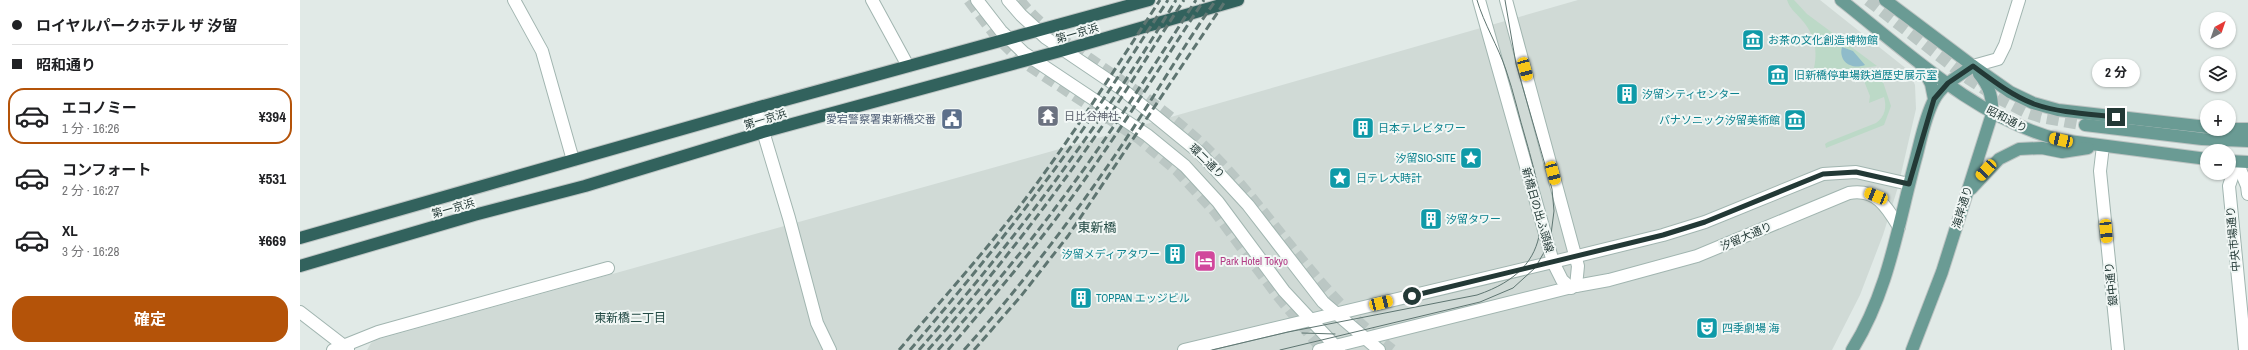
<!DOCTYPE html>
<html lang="ja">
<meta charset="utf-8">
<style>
:root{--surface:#fff;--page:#f6f6f6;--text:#202124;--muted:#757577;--line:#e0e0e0;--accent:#b45309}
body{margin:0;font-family:"Archivo Narrow","Noto Sans JP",sans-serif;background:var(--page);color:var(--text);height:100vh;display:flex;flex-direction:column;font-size:15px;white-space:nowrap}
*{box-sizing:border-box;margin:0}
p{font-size:13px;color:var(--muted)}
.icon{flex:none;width:22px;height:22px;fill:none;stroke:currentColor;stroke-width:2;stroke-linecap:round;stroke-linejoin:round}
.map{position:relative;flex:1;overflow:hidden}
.details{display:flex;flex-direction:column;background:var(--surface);width:300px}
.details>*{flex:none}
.top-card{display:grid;align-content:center;height:88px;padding:0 12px;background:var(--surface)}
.needle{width:26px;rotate:40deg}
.tools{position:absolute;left:1900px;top:12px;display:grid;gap:8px}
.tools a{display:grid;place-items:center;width:36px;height:36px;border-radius:50%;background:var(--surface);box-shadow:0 1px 3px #0004;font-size:20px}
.end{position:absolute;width:18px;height:18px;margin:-9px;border:5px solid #233936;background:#fff;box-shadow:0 0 0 2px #fff}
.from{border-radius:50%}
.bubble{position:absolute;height:28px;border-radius:14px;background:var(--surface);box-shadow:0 1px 3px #0004;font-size:13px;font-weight:700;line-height:28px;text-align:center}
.car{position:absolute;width:12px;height:24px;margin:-12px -6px;border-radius:5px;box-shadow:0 0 3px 1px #0007;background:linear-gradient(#f5c518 24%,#345 0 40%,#f5c518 0 76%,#345 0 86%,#f5c518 0)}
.top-card b{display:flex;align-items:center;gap:14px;height:38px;font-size:15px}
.top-card b+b{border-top:1px solid var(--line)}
.top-card i{width:10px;height:10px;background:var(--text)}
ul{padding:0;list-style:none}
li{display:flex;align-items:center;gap:12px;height:56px;margin:0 8px 6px;padding:0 4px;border:2px solid transparent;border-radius:16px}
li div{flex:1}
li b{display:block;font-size:15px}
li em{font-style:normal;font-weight:700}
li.current{border-color:var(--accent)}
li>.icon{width:36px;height:36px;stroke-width:1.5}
.primary-button{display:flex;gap:8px;margin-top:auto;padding:8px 12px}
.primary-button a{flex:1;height:46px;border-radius:16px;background:var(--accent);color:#fff;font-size:16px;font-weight:700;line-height:46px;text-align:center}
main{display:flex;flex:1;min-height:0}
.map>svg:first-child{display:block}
.built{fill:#d0dad6}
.green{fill:#bcd9c7}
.water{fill:#8fbbca}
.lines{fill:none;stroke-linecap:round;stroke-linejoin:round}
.secondary-tunnel{stroke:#bbc7c4;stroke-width:12;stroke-dasharray:12 6;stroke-linecap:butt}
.primary-tunnel{stroke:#bbc7c4;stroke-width:12;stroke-dasharray:12 6;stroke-linecap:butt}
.secondary-casing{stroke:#a1b5b0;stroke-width:14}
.primary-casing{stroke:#bdc4c3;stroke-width:14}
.highway-casing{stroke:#bdc4c3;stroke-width:14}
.secondary{stroke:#fff;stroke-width:12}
.primary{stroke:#6a9b94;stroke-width:12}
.highway{stroke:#32625d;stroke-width:12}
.tram{stroke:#5e7571;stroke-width:1}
.rail{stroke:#5e7571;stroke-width:3;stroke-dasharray:8 4;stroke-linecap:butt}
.route{stroke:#233936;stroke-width:5}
.labels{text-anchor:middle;stroke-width:4;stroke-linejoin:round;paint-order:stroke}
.street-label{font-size:11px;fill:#233936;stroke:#f1f7f5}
.culture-label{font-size:11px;fill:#0d838f;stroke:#f1f7f5;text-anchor:start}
.worship-label{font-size:11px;fill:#5b616d;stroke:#f1f7f5;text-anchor:start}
.service-label{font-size:11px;fill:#4e5e75;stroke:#f1f7f5;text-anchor:end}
.hotel-label{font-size:11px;fill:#b23c85;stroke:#f1f7f5;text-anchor:start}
.neighbourhood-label{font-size:12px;fill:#214943;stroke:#f1f7f5}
.quarter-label{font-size:13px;fill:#214943;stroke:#f1f7f5}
</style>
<main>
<section class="details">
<div class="top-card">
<b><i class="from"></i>ロイヤルパークホテル ザ 汐留</b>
<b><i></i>昭和通り</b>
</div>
<ul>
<li class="current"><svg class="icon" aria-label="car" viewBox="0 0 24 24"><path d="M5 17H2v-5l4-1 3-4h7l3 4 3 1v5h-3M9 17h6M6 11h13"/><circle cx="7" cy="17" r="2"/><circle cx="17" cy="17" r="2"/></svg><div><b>エコノミー</b><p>1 分 · 16:26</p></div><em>¥394</em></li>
<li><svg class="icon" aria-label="car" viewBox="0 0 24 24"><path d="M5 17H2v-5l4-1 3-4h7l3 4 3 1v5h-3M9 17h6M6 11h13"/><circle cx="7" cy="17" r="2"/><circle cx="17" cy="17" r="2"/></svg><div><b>コンフォート</b><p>2 分 · 16:27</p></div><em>¥531</em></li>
<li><svg class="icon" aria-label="car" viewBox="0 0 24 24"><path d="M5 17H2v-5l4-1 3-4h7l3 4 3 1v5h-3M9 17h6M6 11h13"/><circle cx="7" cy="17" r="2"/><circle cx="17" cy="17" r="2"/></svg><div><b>XL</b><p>3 分 · 16:28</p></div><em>¥669</em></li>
</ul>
<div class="primary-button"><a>確定</a></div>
</section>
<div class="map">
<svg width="1948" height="350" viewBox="0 0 1948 350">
<rect width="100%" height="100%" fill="#e1eae7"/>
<path class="built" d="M1278,0H1520L1608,70L1615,85L1616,109L1598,187L1583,235L1560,295L1532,350H67L71,343L76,340L749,152Z"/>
<g class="green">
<path d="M1487,0H1494L1507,14L1577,66L1512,75C1519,55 1516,35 1501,19C1495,12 1490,9 1487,0Z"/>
<path d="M1580,73L1591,106L1584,125L1526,148L1525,144L1528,142L1576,123C1585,117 1587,107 1584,97L1569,103L1570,96L1562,76Z"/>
</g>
<path class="water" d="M1542,47L1553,51L1565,65C1552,70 1538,62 1542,47Z"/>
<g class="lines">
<g class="secondary-tunnel">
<path d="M669,0L697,37L721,60L839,138L877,170L915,211L977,294L1023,350"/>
<path d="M719,0C738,25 765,42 791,60C827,85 864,110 897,140C968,205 1013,293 1092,350"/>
</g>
<path class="primary-tunnel" d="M1568,0L1669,79L1700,99L1726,112L1741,117L1785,125"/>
<g class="secondary-casing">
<g id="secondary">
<path d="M214,0L242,51L273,160"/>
<path d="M572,0L608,66"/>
<path d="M677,0L701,31L724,53L847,135L885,166L918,202L984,291L1039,350"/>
<path d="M708,0L721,15L746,38L823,90L900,153L948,205L1023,302L1079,350"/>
<path d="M1673,66L1698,59L1705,45L1719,0"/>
<path d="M456,108L489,218L517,323L530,350"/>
<path d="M1803,146L1800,171L1818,350"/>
<path d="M1937,162L1929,186L1945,350"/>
<path d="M1937,162L1947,186L1948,194"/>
<path d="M1276,286L1309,280L1397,256L1549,193C1576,188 1587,207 1599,227"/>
<path d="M1271,288L1262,280L1253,262L1363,235L1405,222L1523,174L1556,172L1609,184"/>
<path d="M0,312L48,349"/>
<path d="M33,350L78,332L308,268"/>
<path d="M884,350L1253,262L1179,0"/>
<path d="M1019,350L1276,286L1278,266L1206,0"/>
</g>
</g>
<g class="primary-casing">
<g id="primary">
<path d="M1541,0C1607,52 1678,120 1761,140L1907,159"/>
<path d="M1585,0L1673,66L1710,92L1733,103L1758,110L1907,127"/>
<path d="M1621,65L1631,84L1634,99"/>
<path d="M1785,125L1902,139L1948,141"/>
<path d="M1927,129H1948"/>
<path d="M1929,161L1948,162"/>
<path d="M1671,189L1699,159L1719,149L1742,148L1762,152L1788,148"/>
<path d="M1552,350C1589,291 1598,224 1616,158C1621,139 1625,117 1634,100C1642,84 1659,76 1673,66"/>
<path d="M1612,350L1642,272L1692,114C1693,97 1689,86 1679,74"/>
</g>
</g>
<g class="highway-casing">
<g id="highway">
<path d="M0,238L456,108L849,0"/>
<path d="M0,266L174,215L285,186L463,132L764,50L938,0"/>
</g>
</g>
<use href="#secondary" class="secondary"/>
<use href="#primary" class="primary"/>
<use href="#highway" class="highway"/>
<g class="tram">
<path d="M1002,333L1035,334"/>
<path d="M912,350L988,332L1177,295C1260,267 1245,207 1226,140C1219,117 1214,93 1206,70C1198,46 1184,24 1177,0"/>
<path d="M980,350L1180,302L1213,288L1235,268L1250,242L1254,211L1252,189L1216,64L1205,0"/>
</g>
<g class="rail">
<path d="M599,350C645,296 693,243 735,186C779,126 819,63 860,0"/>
<path d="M610,350C654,298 698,245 739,190C786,129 826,64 868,0"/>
<path d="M619,350C714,241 802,124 876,0"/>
<path d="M628,350C690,279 748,205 801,128C830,86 856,42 884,0"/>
<path d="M638,350C680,302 721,254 759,203C808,138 852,69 896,0"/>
<path d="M648,350C695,295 741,241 783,182C825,123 864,61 904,0"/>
<path d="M664,350C721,286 772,219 820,148C853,99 882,48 916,0"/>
<path d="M674,350L721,296L768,236L926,0"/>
</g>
</g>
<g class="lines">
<path class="route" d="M1112,296L1363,235L1405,222L1523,174L1556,172L1609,184L1634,99L1648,83L1673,66C1692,80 1711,95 1734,104C1760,113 1789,114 1816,117"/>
</g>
<defs>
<g id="museum-square" transform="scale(1.15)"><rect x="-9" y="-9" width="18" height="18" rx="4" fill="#0f9aa8" stroke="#f1f7f5"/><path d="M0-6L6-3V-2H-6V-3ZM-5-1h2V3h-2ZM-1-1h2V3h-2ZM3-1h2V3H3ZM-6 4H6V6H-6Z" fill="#fff"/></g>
<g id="building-square" transform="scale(1.15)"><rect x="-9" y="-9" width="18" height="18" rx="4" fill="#0f9aa8" stroke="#f1f7f5"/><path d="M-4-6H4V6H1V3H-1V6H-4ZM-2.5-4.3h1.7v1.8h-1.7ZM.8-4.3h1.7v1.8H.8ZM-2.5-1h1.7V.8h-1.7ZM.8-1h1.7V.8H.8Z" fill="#fff"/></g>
<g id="temple-square" transform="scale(1.15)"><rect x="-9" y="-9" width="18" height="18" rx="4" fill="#6b7280" stroke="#f1f7f5"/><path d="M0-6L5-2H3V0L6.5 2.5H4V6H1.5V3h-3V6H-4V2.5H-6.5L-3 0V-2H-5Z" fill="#fff"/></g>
<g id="civic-square" transform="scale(1.15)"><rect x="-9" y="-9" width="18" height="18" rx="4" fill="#5c6f8a" stroke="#f1f7f5"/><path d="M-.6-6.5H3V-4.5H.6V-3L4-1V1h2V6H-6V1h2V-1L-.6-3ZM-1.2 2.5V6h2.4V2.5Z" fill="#fff"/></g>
<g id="sight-square" transform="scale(1.15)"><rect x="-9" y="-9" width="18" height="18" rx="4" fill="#0f9aa8" stroke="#f1f7f5"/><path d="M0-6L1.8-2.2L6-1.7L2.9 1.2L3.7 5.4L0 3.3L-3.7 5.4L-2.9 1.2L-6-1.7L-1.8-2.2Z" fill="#fff"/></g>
<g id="hotel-square" transform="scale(1.15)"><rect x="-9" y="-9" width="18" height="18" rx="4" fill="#d1479c" stroke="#f1f7f5"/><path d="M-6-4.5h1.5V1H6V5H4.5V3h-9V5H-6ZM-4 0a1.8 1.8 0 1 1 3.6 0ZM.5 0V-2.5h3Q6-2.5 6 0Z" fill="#fff"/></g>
<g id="theatre-square" transform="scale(1.15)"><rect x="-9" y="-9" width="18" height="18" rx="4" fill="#0f9aa8" stroke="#f1f7f5"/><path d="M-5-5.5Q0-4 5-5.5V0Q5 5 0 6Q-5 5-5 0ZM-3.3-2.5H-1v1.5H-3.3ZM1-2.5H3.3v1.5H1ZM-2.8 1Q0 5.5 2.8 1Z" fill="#fff"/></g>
</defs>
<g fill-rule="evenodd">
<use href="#museum-square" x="1453" y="40"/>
<use href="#museum-square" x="1478" y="75"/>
<use href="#building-square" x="1327" y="94"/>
<use href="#temple-square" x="748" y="116"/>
<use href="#civic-square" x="652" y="119"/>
<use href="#museum-square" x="1495" y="120"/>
<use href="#building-square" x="1063" y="128"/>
<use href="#sight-square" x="1171" y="158"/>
<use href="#sight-square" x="1040" y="178"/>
<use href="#building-square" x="1131" y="219"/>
<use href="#building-square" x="875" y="254"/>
<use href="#hotel-square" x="905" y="261"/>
<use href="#building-square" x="781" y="298"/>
<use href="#theatre-square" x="1407" y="328"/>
</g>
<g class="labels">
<g class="street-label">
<text transform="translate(777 33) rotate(-16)" y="4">第一京浜</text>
<text transform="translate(465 119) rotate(-17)" y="4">第一京浜</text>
<text transform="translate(1707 119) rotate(27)" y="4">昭和通り</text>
<text transform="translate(907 161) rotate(44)" y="4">環二通り</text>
<text transform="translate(1662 207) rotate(-73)" y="4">海岸通り</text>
<text transform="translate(153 208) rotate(-16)" y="4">第一京浜</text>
<text transform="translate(1238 210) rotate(74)" y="4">新橋日の出ふ頭線</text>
<text transform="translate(1446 236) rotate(-23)" y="4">汐留大通り</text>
<text transform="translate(1933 239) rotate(-95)" y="4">中央市場通り</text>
<text transform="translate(1811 284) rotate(-96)" y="4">銀中通り</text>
</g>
<g class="culture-label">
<text x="1468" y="44">お茶の文化創造博物館</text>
<text x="1494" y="79">旧新橋停車場鉄道歴史展示室</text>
<text x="1342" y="98">汐留シティセンター</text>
<text x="1480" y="124" text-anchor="end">パナソニック汐留美術館</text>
<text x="1078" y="132">日本テレビタワー</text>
<text x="1156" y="162" text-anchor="end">汐留SIO-SITE</text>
<text x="1056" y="182">日テレ大時計</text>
<text x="1146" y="223">汐留タワー</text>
<text x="860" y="258" text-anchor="end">汐留メディアタワー</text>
<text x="796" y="302">TOPPAN エッジビル</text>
<text x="1422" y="332">四季劇場 海</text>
</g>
<g class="worship-label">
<text x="764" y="120">日比谷神社</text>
</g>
<g class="service-label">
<text x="636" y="123">愛宕警察署東新橋交番</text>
</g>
<g class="hotel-label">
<text x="920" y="265">Park Hotel Tokyo</text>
</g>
<g class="neighbourhood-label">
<text x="330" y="322">東新橋二丁目</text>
</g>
<g class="quarter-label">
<text x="797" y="232">東新橋</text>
</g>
</g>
</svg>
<div class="tools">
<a><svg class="needle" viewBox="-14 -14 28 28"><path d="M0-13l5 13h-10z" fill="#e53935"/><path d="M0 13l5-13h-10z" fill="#757577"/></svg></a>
<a><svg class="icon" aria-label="layers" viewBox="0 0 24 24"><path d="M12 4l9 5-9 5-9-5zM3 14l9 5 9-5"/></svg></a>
<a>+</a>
<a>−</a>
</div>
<i class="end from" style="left:1112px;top:296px"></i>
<i class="end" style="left:1816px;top:117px"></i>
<div class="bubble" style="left:1792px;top:59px;width:48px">2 分</div>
<i class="car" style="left:1225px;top:69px;rotate:165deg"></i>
<i class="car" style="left:1761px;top:140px;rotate:283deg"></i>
<i class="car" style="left:1686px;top:170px;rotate:223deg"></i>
<i class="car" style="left:1253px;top:173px;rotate:165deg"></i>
<i class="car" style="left:1576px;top:196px;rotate:292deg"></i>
<i class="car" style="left:1806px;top:231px;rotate:175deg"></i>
<i class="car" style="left:1081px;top:303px;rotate:76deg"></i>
</div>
</main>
